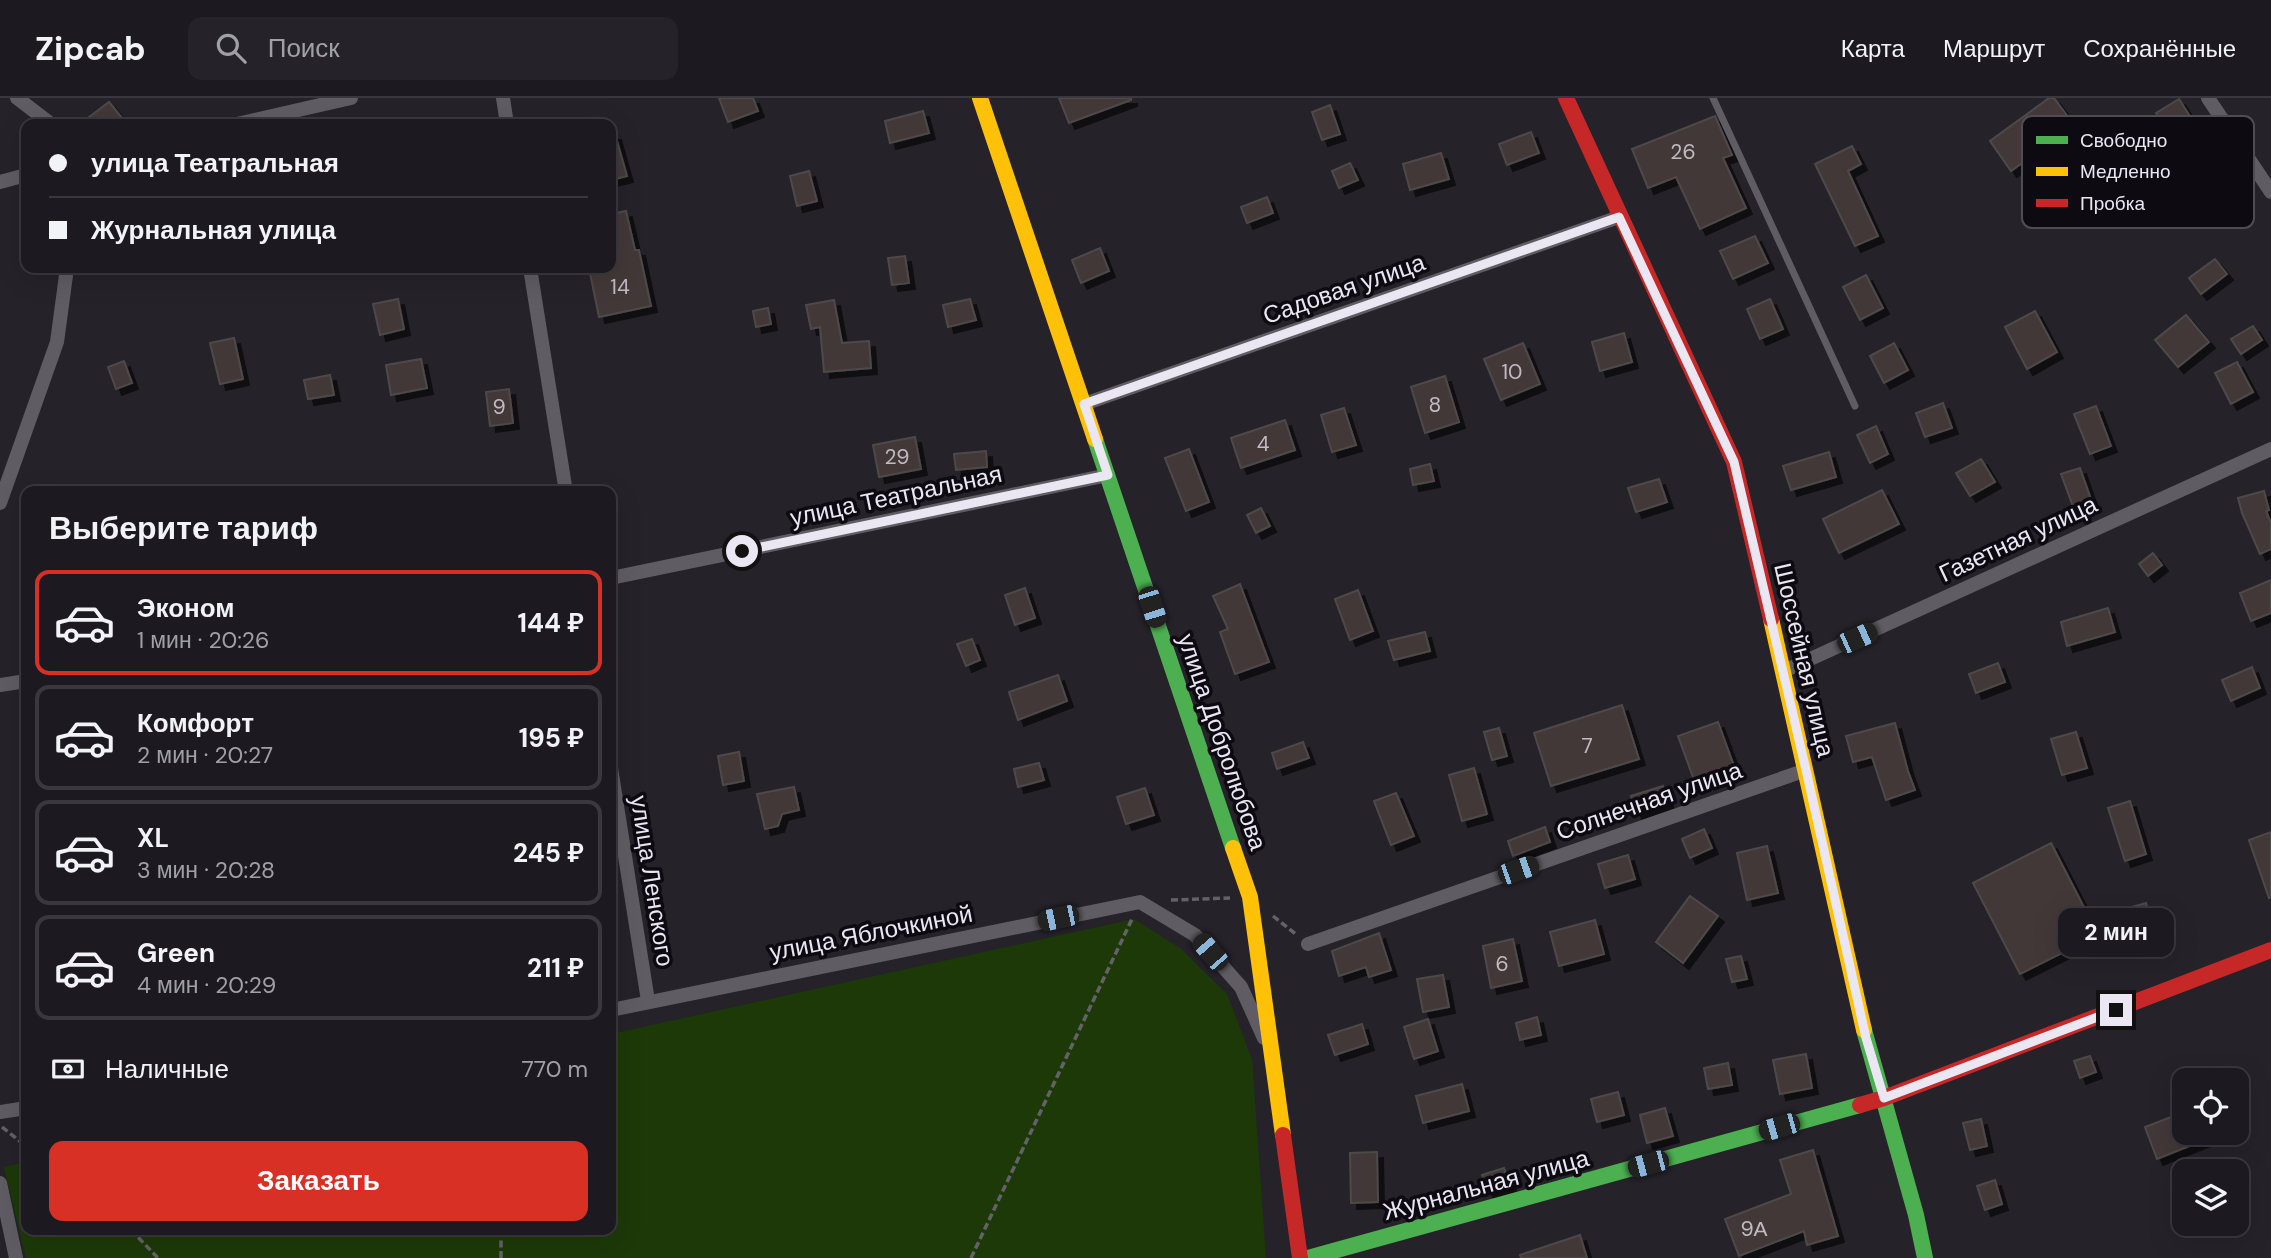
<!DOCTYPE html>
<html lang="ru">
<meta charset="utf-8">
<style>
:root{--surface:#1c1a20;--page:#252329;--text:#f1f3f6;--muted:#a0a1a5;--line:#3a383e;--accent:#d93025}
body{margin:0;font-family:"DM Sans",sans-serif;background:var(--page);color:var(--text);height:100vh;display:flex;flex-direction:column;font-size:26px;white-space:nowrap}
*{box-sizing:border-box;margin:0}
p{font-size:23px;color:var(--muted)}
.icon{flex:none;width:38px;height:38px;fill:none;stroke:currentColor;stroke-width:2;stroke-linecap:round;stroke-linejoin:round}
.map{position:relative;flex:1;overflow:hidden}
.side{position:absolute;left:21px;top:388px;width:595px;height:749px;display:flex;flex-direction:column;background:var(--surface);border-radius:14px;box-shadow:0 7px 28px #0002,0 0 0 2px var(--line)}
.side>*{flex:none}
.guide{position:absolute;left:21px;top:21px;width:595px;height:154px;border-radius:14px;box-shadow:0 7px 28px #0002,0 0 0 2px var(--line);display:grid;align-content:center;height:154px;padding:0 28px;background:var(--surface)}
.buttons{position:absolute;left:2172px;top:970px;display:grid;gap:14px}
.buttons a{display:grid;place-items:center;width:77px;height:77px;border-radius:14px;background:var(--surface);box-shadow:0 7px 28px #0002,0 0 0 2px var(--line);font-size:35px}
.end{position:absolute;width:32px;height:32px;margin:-16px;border:9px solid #ebe7f2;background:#111;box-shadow:0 0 0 4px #111}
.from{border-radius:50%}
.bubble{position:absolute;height:49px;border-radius:14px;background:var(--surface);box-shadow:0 7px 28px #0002,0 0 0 2px var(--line);font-size:23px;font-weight:700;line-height:49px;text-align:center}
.car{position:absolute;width:21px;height:42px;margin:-21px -10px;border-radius:9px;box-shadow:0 0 5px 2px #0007;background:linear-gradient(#222 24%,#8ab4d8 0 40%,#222 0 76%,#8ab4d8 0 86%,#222 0)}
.guide b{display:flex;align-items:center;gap:24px;height:66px;font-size:26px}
.guide b+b{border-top:2px solid var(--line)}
.guide i{width:18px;height:18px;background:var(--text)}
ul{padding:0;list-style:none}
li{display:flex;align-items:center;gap:21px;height:105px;margin:0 14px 10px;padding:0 14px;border:4px solid var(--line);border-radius:14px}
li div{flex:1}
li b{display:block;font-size:26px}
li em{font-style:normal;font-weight:700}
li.selected{border-color:var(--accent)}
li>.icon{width:63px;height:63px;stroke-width:1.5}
h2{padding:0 28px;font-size:32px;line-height:84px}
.pay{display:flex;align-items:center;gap:18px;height:77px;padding:0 28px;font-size:26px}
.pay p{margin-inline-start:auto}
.primary-button{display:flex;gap:14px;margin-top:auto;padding:14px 28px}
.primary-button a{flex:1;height:80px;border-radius:14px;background:var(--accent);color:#fff;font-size:28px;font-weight:700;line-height:80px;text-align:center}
header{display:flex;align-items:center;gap:42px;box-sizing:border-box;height:98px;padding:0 35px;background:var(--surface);border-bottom:2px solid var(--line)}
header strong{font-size:33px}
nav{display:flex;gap:38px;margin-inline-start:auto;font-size:24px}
.search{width:490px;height:63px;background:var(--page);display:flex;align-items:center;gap:18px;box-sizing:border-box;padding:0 24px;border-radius:14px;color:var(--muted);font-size:26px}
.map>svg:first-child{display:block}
.green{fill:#1d3908}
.building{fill:#423837;stroke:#4e494a;stroke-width:2;filter:url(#shadow)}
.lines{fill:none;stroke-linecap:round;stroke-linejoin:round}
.path{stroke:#646268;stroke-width:3.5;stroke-dasharray:7 3.5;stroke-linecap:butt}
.lane{stroke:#5f5d63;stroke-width:7}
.street{stroke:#5f5d63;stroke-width:14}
.fast{stroke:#4caf50;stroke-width:16}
.slow{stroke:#ffc107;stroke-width:16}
.jam{stroke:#c62828;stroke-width:16}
.route{stroke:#ebe7f2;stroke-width:9}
.labels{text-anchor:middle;stroke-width:7;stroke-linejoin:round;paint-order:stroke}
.number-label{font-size:21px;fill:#c1bbc3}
.street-label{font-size:24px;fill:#ebe7f2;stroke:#0d0a11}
.key{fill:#0d0a11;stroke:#504c54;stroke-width:2}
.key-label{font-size:19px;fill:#ebe7f2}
</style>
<header>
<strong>Zipcab</strong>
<div class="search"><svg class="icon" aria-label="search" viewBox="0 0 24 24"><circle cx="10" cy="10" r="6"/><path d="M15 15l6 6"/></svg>Поиск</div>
<nav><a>Карта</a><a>Маршрут</a><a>Сохранённые</a></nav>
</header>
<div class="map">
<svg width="2271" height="1160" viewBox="0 0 2271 1160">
<defs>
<filter id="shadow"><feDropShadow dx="6" dy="6" stdDeviation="0" flood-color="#0009"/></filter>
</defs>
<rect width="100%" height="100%" fill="#26222a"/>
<path class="green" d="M1134,821L1180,850L1227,896L1252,961L1266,1160H26L4,1069L26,1064V1132H611V936Z"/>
<g class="building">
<path d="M719,0H753L758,13L728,24Z"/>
<path d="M1059,0H1131V2L1069,25Z"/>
<path d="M2049,0H2054L2074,27L2011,73L1990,43Z"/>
<path d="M2179,1L2205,42L2182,57L2156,15Z"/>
<path d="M109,4L127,26H80Z"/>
<path d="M1330,7L1340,36L1322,42L1312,14Z"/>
<path d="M923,13L929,35L890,45L885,23Z"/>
<path d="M1715,18L1732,57L1723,60L1746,110L1700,131L1676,79L1648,90L1632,51Z"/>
<path d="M1531,34L1539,55L1507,67L1499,46Z"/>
<path d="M611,36H615L627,78L611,82Z"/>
<path d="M1852,48L1861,66L1848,73L1878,138L1855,148L1815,66Z"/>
<path d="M1441,55L1449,81L1410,92L1403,66Z"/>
<path d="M1350,65L1358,82L1339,90L1332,73Z"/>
<path d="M809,73L817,103L797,108L790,78Z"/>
<path d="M1267,99L1273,115L1247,125L1241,109Z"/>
<path d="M626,113L635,152H639L651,208L599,219L589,170H611V116Z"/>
<path d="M1755,138L1768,165L1733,181L1720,153Z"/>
<path d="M1100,150L1109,173L1081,185L1072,162Z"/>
<path d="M905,158L909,185L892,187L888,160Z"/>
<path d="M2215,161L2227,176L2201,196L2189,180Z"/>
<path d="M1866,177L1883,210L1860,222L1843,189Z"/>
<path d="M398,201L404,231L380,237L373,206Z"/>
<path d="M970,201L976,222L948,229L943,207Z"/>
<path d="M1770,201L1783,231L1760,241L1747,211Z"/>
<path d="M834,202L842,245L869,243L871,270L824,274L820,229L811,231L806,207Z"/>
<path d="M768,210L771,226L756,229L753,213Z"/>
<path d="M2035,213L2057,254L2027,271L2005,229Z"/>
<path d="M2186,217L2209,244L2178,269L2155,242Z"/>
<path d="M2253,228L2262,242L2241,256L2231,241Z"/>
<path d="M1624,235L1632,264L1600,273L1592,244Z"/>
<path d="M234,240L243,281L220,286L210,245Z"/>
<path d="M1523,245L1540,286L1501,302L1484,261Z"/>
<path d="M1894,245L1908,272L1884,285L1870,258Z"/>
<path d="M421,261L427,290L391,297L386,267Z"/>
<path d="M124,263L132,285L116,291L108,269Z"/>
<path d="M2237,264L2253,294L2231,306L2215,275Z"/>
<path d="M330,277L334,297L308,301L304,282Z"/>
<path d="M1445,278L1459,324L1425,335L1411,289Z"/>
<path d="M509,291L513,325L490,328L486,294Z"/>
<path d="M1943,305L1952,330L1925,339L1916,315Z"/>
<path d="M2096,308L2111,348L2090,356L2074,316Z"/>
<path d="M1344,310L1356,347L1332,354L1321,317Z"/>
<path d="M1285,322L1295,352L1241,370L1231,340Z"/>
<path d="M1876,328L1888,356L1870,365L1857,337Z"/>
<path d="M915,339L921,371L879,379L873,347Z"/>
<path d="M1189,351L1209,404L1186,413L1165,360Z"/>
<path d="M986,353L987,369L956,372L954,356Z"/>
<path d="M1829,354L1836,379L1791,392L1783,368Z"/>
<path d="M1981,361L1995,384L1970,398L1956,375Z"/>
<path d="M1430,366L1434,383L1413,387L1410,371Z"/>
<path d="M2080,370L2093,407L2075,414L2061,376Z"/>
<path d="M1659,381L1667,404L1636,414L1628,390Z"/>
<path d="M1882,392L1899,426L1839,455L1823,421Z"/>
<path d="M2264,393L2269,412L2266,413L2271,425V451L2260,456L2242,415L2238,400Z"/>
<path d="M1261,410L1270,428L1256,435L1247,417Z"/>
<path d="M2153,455L2162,467L2148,478L2139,466Z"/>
<path d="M2271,482V515L2251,523L2240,495Z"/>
<path d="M1240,486L1269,564L1235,576L1220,534L1228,531L1213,498Z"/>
<path d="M1025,490L1035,520L1015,527L1005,497Z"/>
<path d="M1358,492L1373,533L1350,542L1335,501Z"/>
<path d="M2108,510L2115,534L2067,548L2061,524Z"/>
<path d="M1425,534L1430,553L1394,562L1388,543Z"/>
<path d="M972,541L980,562L966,568L957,546Z"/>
<path d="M1998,565L2005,584L1976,595L1969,576Z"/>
<path d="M2252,569L2260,590L2231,603L2222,582Z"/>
<path d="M1058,577L1067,603L1018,622L1009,594Z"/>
<path d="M1622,607L1639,661L1551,688L1534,635Z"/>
<path d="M1718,624L1734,668L1694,682L1678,638Z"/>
<path d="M1895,625L1908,673L1915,692L1886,702L1872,659L1853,664L1846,638Z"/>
<path d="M1499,630L1507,658L1492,662L1484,634Z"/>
<path d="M2076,634L2087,670L2062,677L2051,641Z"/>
<path d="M1303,644L1309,660L1277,671L1272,655Z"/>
<path d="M739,654L744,683L723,687L718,658Z"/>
<path d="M1039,665L1044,682L1018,689L1014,671Z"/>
<path d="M1474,670L1487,716L1462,723L1449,677Z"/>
<path d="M1663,688L1668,705L1636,715L1631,698Z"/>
<path d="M794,689L799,712L782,716L778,728L765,731L757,696Z"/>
<path d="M1145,690L1154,717L1126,726L1117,699Z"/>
<path d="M1396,695L1414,738L1391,747L1374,703Z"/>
<path d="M2130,703L2146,756L2125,763L2108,710Z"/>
<path d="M1545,729L1550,744L1513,758L1508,743Z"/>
<path d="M1704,731L1712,750L1690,760L1682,741Z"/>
<path d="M2271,734V799L2269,800L2249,742Z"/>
<path d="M2051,745L2090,821L2146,805L2154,835L2120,844L2116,828L2020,876L1973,785Z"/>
<path d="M1767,748L1778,795L1747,802L1737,755Z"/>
<path d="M1628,757L1635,781L1605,790L1598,766Z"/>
<path d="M1690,798L1718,818L1683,865L1656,844Z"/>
<path d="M1595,822L1604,856L1559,868L1550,834Z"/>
<path d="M1379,835L1391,872L1369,879L1366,869L1339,878L1332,853Z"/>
<path d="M1513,841L1522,883L1491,890L1483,848Z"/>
<path d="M1741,858L1747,881L1732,884L1726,861Z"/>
<path d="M1443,877L1449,909L1423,914L1417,881Z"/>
<path d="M1537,919L1541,937L1520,942L1516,925Z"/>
<path d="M1428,921L1438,953L1414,961L1404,929Z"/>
<path d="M1362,926L1368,946L1335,957L1328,937Z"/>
<path d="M1806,956L1812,990L1780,996L1773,962Z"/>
<path d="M2090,958L2096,974L2080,980L2074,963Z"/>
<path d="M1728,965L1732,987L1708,991L1704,970Z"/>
<path d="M1462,986L1469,1013L1423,1025L1416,998Z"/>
<path d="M1618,994L1624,1017L1597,1024L1591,1001Z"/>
<path d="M1665,1010L1673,1038L1647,1045L1640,1017Z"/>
<path d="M2184,1014V1034L2222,1035L2157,1061L2145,1029Z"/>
<path d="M1981,1021L1987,1048L1970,1052L1963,1025Z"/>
<path d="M1813,1052L1838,1138L1807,1147L1804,1133L1739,1158L1725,1121L1791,1096L1780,1062Z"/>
<path d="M1377,1054L1378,1104L1351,1105L1350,1055Z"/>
<path d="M1504,1070L1511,1090L1488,1096L1482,1077Z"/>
<path d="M1995,1082L2002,1106L1985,1112L1977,1088Z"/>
<path d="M1580,1137L1587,1160H1521L1520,1157Z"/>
</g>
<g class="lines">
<g class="path">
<path d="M1171,802L1230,800"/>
<path d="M1273,818L1297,837"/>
<path d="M2,1029L26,1048"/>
<path d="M131,1132L158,1160"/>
<path d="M501,1132V1160"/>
<path d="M971,1160L1132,821"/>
</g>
<path class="lane" d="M1713,0L1855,308"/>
<g class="street">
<path d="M17,0L51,26"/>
<path d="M503,0L507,26"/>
<path d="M2208,0L2271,94"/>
<path d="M237,26L351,0"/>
<path d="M0,84L26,77"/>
<path d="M530,170L566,394"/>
<path d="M1084,306L1619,119"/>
<path d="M0,405L57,244L67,170"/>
<path d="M611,480L1108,377"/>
<path d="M1784,573L2271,351"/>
<path d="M0,587L26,583"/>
<path d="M611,670L648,903"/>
<path d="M1308,846L1806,672"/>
<path d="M611,912L1140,804L1195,837L1241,889L1264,940"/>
<path d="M0,1014L26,1010"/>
<path d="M0,1085L16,1160"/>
</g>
<g class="fast">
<path d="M1095,341L1233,750"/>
<path d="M1864,932L1916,1117L1925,1160"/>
<path d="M1308,1160L1860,1007"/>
</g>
<g class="slow">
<path d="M980,0L1095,341"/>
<path d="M1771,521L1864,932"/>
<path d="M1233,750L1250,799L1283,1037"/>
</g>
<g class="jam">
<path d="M1566,0L1734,364L1771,521"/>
<path d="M1860,1007L1884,1000L2271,852"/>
<path d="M1283,1037L1300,1160"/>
</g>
</g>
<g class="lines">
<path class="route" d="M742,453L1108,377L1084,306L1619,119L1734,364L1806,672L1866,940L1884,1000L2116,912"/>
</g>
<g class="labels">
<g class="number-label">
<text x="1683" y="61">26</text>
<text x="620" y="196">14</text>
<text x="1512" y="281">10</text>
<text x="1435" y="314">8</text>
<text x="499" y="316">9</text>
<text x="1263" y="353">4</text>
<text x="897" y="366">29</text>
<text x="1587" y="655">7</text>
<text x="1502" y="873">6</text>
<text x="1754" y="1138">9А</text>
</g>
<g class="street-label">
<text transform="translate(1344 191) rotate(-19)" y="8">Садовая улица</text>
<text transform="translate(896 398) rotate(-12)" y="8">улица Театральная</text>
<text transform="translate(2018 441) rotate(-25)" y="8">Газетная улица</text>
<text transform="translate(1804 562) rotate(77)" y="8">Шоссейная улица</text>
<text transform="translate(1222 644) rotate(71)" y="8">улица Добролюбова</text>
<text transform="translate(1649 703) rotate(-19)" y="8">Солнечная улица</text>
<text transform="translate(652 783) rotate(81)" y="8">улица Ленского</text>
<text transform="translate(871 835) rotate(-11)" y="8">улица Яблочкиной</text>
<text transform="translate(1486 1087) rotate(-15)" y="8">Журнальная улица</text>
</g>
</g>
<rect x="2022" y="18" width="232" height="112" rx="10" class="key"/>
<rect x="2036" y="38" width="32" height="8" fill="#4caf50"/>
<rect x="2036" y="69" width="32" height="9" fill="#ffc107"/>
<rect x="2036" y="101" width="32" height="8" fill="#c62828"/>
<g class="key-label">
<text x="2080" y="49">Свободно</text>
<text x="2080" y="80">Медленно</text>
<text x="2080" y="112">Пробка</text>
</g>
</svg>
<div class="buttons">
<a><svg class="icon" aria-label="locate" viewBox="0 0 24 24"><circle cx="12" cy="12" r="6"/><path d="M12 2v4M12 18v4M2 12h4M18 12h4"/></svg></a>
<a><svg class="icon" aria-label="layers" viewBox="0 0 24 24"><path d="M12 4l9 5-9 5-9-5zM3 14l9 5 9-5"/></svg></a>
</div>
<i class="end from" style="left:742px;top:453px"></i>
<i class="end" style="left:2116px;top:912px"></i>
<div class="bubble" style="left:2058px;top:810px;width:116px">2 мин</div>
<i class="car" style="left:1152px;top:509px;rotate:162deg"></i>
<i class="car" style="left:1857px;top:540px;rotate:66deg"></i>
<i class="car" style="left:1518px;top:772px;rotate:71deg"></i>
<i class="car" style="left:1058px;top:820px;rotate:258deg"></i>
<i class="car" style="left:1210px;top:854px;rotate:319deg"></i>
<i class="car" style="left:1779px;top:1029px;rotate:254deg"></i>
<i class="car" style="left:1648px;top:1066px;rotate:255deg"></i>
<div class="guide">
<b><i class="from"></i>улица Театральная</b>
<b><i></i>Журнальная улица</b>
</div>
<section class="side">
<h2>Выберите тариф</h2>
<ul>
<li class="selected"><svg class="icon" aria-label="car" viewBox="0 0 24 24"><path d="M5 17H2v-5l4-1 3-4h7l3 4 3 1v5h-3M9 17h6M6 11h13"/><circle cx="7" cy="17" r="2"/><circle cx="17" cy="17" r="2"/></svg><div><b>Эконом</b><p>1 мин · 20:26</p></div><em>144 ₽</em></li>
<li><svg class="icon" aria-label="car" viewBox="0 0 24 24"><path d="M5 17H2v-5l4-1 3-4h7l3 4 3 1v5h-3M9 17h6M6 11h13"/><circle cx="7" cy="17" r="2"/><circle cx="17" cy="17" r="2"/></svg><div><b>Комфорт</b><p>2 мин · 20:27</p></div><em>195 ₽</em></li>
<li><svg class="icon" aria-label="car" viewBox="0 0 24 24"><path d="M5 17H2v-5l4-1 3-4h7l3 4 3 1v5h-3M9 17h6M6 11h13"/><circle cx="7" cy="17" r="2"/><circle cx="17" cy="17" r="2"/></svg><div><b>XL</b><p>3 мин · 20:28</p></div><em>245 ₽</em></li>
<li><svg class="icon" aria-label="car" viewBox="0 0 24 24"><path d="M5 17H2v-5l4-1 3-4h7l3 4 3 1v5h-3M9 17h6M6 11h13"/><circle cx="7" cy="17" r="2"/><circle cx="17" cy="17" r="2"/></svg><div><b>Green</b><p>4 мин · 20:29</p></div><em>211 ₽</em></li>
</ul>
<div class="pay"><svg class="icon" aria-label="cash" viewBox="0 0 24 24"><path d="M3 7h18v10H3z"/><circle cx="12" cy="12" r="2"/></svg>Наличные<p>770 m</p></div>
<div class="primary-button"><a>Заказать</a></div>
</section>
</div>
